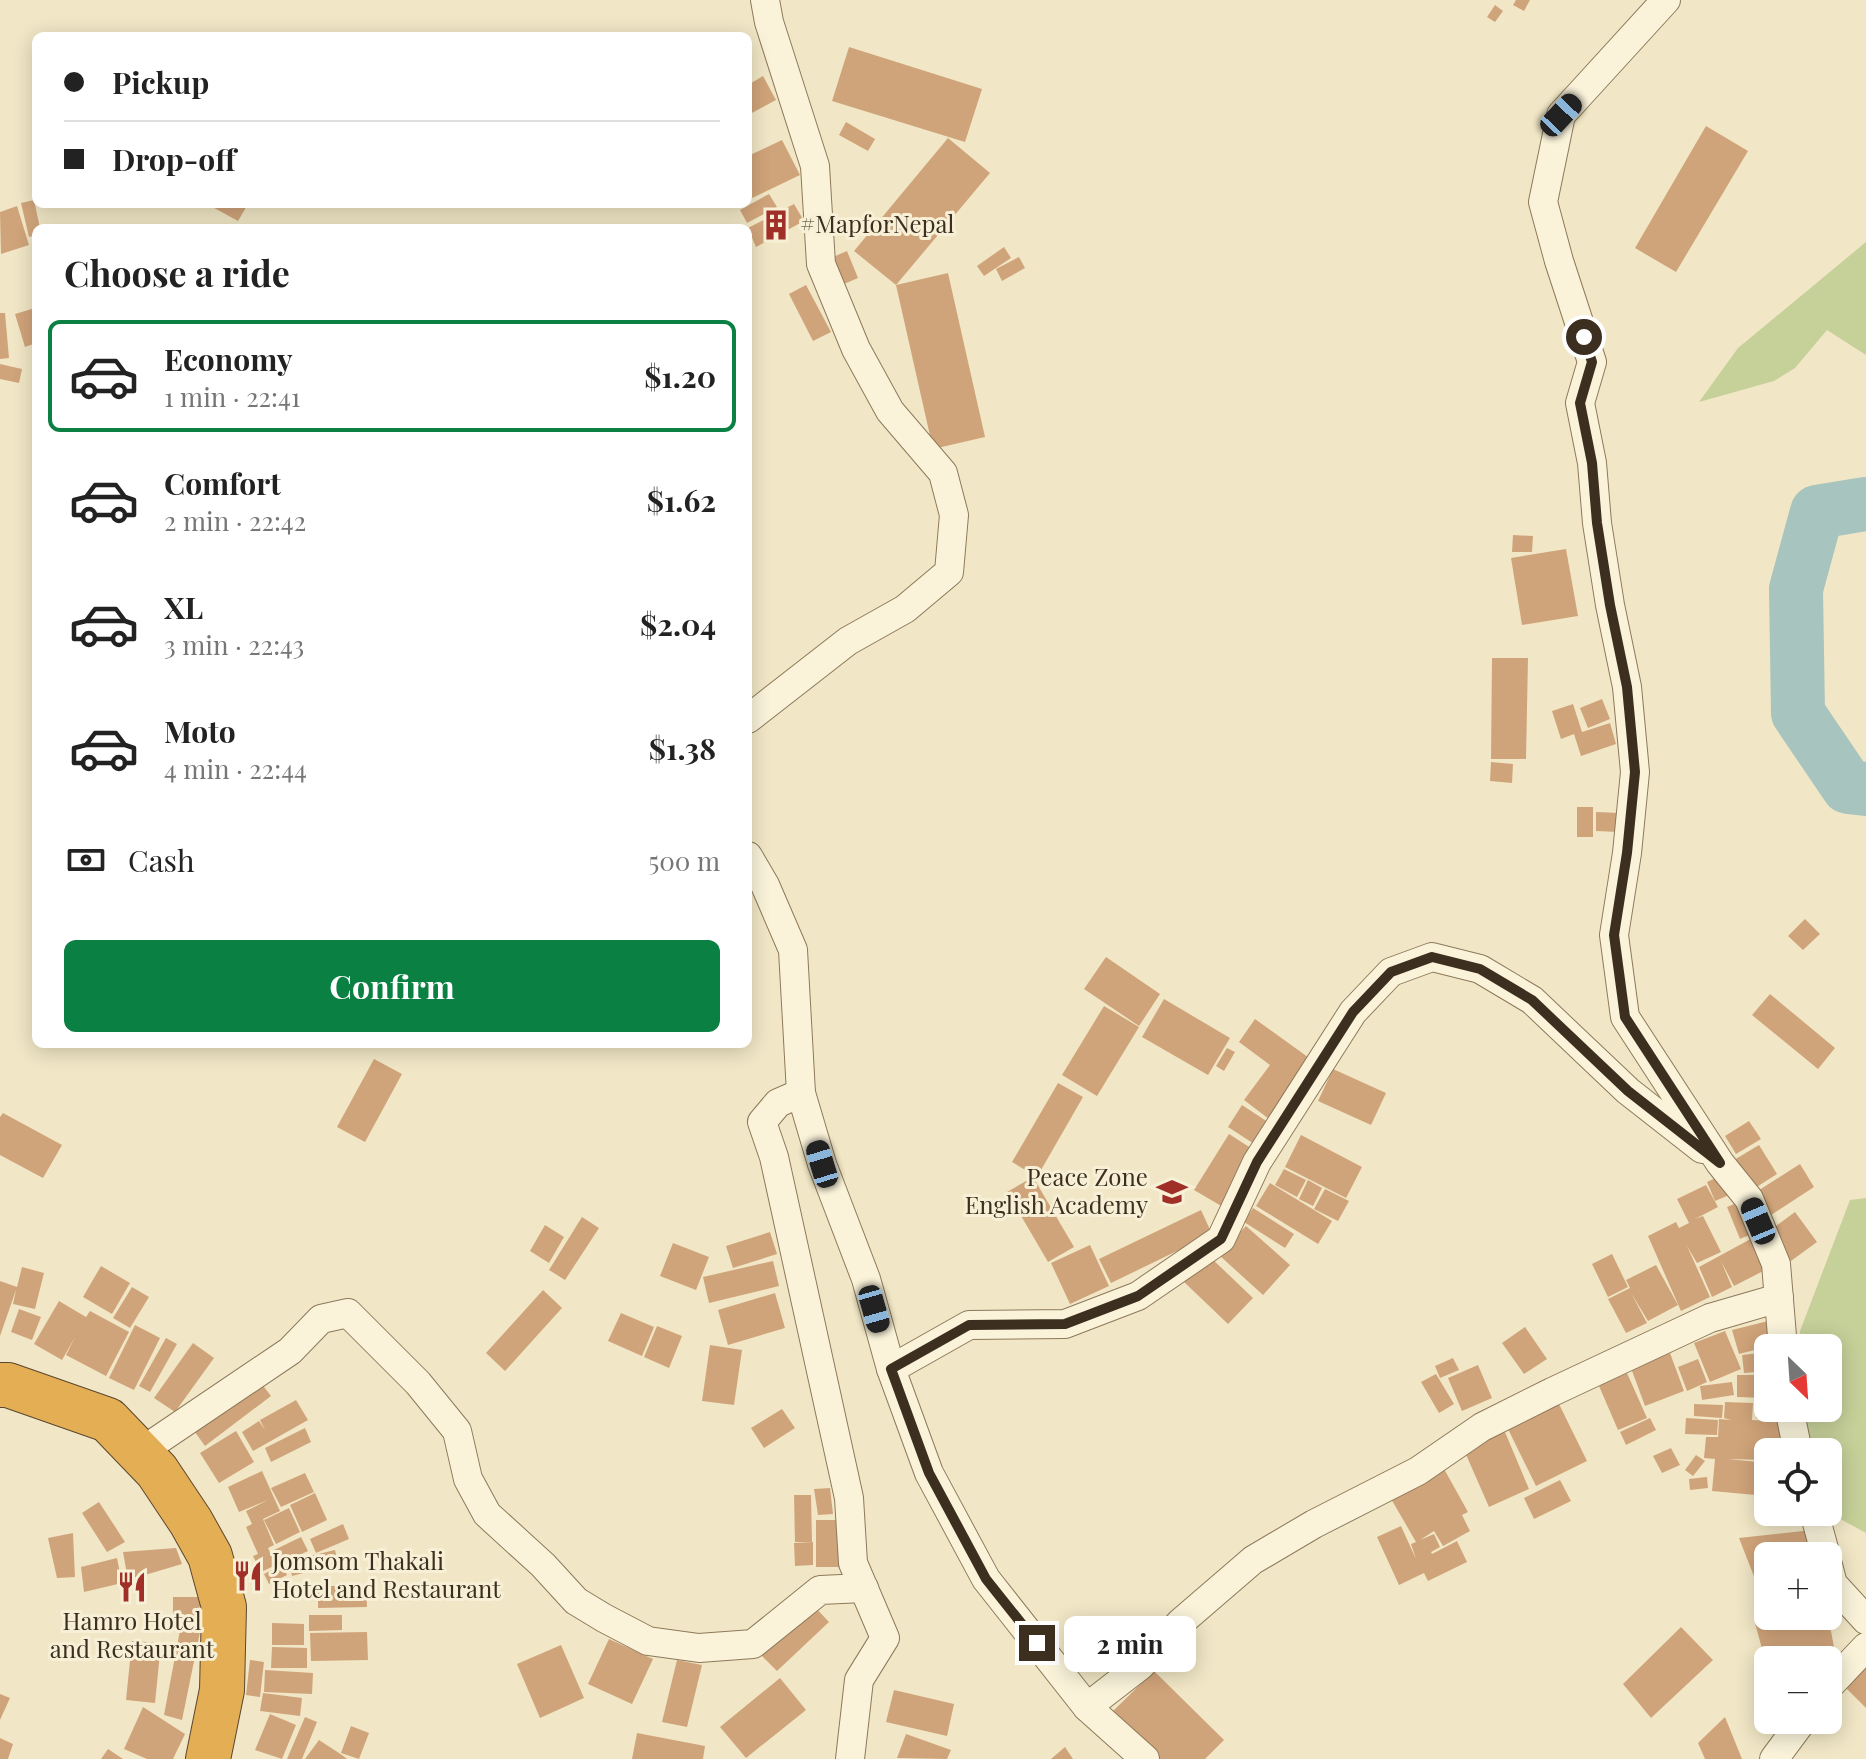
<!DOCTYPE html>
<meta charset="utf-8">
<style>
:root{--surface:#fff;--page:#f6f6f6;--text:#222;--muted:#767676;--line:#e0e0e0;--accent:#0b8043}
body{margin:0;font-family:"Playfair Display",serif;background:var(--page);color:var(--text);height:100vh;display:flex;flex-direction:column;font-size:30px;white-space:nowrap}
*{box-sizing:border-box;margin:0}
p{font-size:26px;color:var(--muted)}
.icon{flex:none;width:44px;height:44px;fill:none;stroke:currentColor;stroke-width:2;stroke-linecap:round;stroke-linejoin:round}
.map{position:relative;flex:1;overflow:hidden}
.details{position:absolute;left:32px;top:224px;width:720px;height:824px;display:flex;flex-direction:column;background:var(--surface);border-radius:12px;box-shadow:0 4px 20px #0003}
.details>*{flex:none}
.top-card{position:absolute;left:32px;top:32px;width:720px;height:176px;border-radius:12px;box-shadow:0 4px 20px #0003;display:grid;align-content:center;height:176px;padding:0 32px;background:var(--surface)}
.needle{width:52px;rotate:155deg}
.tools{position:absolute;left:1754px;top:1334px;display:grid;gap:16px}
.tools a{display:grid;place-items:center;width:88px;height:88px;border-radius:12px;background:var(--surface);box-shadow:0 4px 20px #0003;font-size:40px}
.end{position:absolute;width:36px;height:36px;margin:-18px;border:10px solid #3d2f1f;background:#fff;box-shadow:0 0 0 4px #fff}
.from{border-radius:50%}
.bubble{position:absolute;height:56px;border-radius:12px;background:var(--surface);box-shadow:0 4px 20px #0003;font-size:26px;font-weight:700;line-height:56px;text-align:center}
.car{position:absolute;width:24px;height:48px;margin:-24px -12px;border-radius:10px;box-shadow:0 0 6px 2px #0007;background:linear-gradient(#222 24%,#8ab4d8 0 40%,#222 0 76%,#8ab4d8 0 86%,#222 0)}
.top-card b{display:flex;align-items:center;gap:28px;height:76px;font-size:30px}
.top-card b+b{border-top:2px solid var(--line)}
.top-card i{width:20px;height:20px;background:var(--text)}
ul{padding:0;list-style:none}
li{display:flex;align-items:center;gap:24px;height:112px;margin:0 16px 12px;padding:0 16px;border:4px solid transparent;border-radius:12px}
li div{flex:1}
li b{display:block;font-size:30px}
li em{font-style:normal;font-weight:700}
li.selected{border-color:var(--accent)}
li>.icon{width:72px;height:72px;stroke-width:1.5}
h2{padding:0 32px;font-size:36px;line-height:96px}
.pay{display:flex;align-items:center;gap:20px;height:88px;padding:0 32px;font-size:30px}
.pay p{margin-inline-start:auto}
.cta{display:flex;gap:16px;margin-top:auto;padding:16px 32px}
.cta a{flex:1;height:92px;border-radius:12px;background:var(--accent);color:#fff;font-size:32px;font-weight:700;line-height:92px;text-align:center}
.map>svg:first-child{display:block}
.green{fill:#c6d099}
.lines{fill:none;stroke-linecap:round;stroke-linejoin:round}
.river{stroke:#a8c4be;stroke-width:54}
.building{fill:#d0a47a}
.street-casing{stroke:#8d795b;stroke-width:30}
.highway-casing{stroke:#5b462f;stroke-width:46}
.street{stroke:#faf3da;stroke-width:28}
.highway{stroke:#e3ae54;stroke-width:44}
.route{stroke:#3d2f1f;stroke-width:10}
.labels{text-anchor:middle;stroke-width:6;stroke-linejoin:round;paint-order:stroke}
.poi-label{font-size:24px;fill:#3d2f1f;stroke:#f7f0d6;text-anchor:start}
</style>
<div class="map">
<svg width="1866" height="1759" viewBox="0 0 1866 1759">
<rect width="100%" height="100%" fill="#f1e7c6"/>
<g class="green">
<path d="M1866,242V355L1827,330L1795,368L1774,381L1699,402L1738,348Z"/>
<path d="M1866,1198V1533L1833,1515L1828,1507V1452H1807L1805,1408H1828V1348H1801L1800,1331L1850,1200Z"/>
</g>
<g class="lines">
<path class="river" d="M1866,504L1817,512L1796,589L1798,713L1848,787L1866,789"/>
</g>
<g class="building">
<path d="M1516,0H1530L1524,11L1513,5Z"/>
<path d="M1495,5L1503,11L1495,22L1487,17Z"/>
<path d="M849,47L982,89L965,142L832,101Z"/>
<path d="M763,76L776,100L748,115V85Z"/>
<path d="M846,122L875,139L868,151L839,135Z"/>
<path d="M1706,126L1748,151L1676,272L1635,248Z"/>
<path d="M948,138L990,173L896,285L854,251Z"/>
<path d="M782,140L800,175L748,200V156Z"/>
<path d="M769,194L777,207L747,223L740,210Z"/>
<path d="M34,200L40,228H36V235L29,237L21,203Z"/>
<path d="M207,204H248L238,221Z"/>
<path d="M794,204L804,221L756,247L748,228Z"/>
<path d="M17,206L29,245L1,254L0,212Z"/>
<path d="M1004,247L1011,258L984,276L977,266Z"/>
<path d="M847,251L858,278L844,284L833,257Z"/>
<path d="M1019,257L1025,268L1002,281L996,269Z"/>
<path d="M948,273L985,437L933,449L896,285Z"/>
<path d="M806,285L831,332L813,341L789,294Z"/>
<path d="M35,308L36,343L25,347L15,314Z"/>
<path d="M0,313H5L9,358L0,359Z"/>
<path d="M0,364L22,369L19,383L0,379Z"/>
<path d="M1513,535L1533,536L1532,552H1512Z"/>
<path d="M1566,549L1578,616L1522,625L1511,558Z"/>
<path d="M1492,658H1528L1526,759H1491Z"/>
<path d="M1602,699L1610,719L1588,728L1580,708Z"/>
<path d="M1573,704L1582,732L1610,723L1616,744L1581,756L1574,734L1561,739L1552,711Z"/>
<path d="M1491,762L1513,764L1512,783L1490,781Z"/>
<rect x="1577" y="807" width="16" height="30"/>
<path d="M1596,812L1620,813L1619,832L1596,831Z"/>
<path d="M1805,919L1820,934L1803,950L1788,936Z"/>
<path d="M1106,957L1160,994L1139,1026L1084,989Z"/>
<path d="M1770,994L1835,1048L1818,1069L1752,1015Z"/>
<path d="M1164,999L1230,1038L1208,1075L1142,1037Z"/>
<path d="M1104,1006L1139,1027L1097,1096L1062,1075Z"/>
<path d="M1255,1019L1312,1060L1269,1119L1244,1100L1270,1065L1239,1042Z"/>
<path d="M1227,1048L1235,1052L1224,1071L1216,1066Z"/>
<path d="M374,1059L402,1074L365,1142L337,1127Z"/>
<path d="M1333,1069L1386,1093L1371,1125L1318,1101Z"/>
<path d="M1058,1083L1083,1097L1037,1177L1012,1162Z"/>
<path d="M1242,1105L1274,1126L1259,1147L1228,1127Z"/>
<path d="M3,1113L62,1145L43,1178L0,1155V1117Z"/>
<path d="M1749,1121L1761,1139L1736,1154L1725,1136Z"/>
<path d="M1229,1134L1257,1152L1223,1207L1194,1190Z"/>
<path d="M1301,1135L1362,1167L1346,1198L1285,1167Z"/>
<path d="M1759,1145L1777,1174L1752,1190L1734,1160Z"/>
<path d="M1800,1164L1814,1187L1771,1215L1756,1192Z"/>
<path d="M1284,1169L1306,1180L1297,1197L1275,1185Z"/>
<path d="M1726,1173L1734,1193L1715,1201L1707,1182Z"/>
<path d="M1033,1177L1074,1247L1048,1262L1007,1192Z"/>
<path d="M1308,1180L1322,1188L1313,1206L1299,1199Z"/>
<path d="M1270,1183L1332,1221L1318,1244L1256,1206Z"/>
<path d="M1706,1185L1718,1207L1695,1219L1703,1216L1721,1252L1697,1263L1687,1246L1710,1297L1681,1311L1648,1236L1676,1222L1679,1228L1689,1223L1677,1199Z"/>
<path d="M1325,1189L1349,1201L1338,1221L1314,1209Z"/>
<path d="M1741,1201L1754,1233L1740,1239L1727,1207Z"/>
<path d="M1253,1208L1294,1234L1285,1248L1244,1222Z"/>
<path d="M1201,1210L1212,1234L1111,1283L1099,1259Z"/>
<path d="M1795,1212L1817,1242L1791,1261L1769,1231Z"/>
<path d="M582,1217L599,1228L565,1280L549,1270Z"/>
<path d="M545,1225L564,1237L549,1263L530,1251Z"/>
<path d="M1246,1226L1290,1265L1263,1295L1219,1255Z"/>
<path d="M770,1232L777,1254L733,1268L726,1246Z"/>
<path d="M1758,1235L1773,1266L1734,1286L1721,1261L1732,1287L1712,1297L1699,1267Z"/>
<path d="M673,1243L709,1257L696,1290L660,1276Z"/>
<path d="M1090,1245L1109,1286L1070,1304L1051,1263Z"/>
<path d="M1612,1254L1628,1287L1608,1297L1592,1264Z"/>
<path d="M1208,1255L1253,1298L1228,1324L1183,1281Z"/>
<path d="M773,1261L779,1286L709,1303L703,1277Z"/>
<path d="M1656,1265L1678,1305L1648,1321L1631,1293L1647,1323L1626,1333L1608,1299L1630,1288L1626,1280Z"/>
<path d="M101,1266L130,1283L112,1314L83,1297Z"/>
<path d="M22,1267L44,1273L35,1309L13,1304L16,1290L0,1336V1281L17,1287Z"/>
<path d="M132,1287L149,1297L130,1328L113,1318Z"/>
<path d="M543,1290L562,1308L505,1371L486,1353Z"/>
<path d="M775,1293L785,1328L728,1345L718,1310Z"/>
<path d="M59,1301L86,1317L90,1311L129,1332L106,1376L66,1355L75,1337L62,1360L34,1344Z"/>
<path d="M19,1309L41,1317L32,1340L11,1332Z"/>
<path d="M621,1313L654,1327L642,1356L608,1341Z"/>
<path d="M1772,1320L1778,1344L1739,1354L1732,1330Z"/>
<path d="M135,1325L160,1338L134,1390L109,1378Z"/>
<path d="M657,1326L682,1336L669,1368L644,1357Z"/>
<path d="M1525,1327L1547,1359L1524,1374L1502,1343Z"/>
<path d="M1725,1331L1741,1369L1710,1382L1694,1343Z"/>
<path d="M166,1338L177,1344L150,1392L139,1386Z"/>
<path d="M193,1343L214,1358L175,1412L154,1398Z"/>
<path d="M710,1345L742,1350L734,1405L702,1401Z"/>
<path d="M1768,1352V1371L1744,1373L1742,1355Z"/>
<path d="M1670,1353L1684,1391L1645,1406L1631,1368Z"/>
<path d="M1453,1358L1459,1370L1440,1378L1435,1366Z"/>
<path d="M1698,1359L1707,1382L1687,1391L1678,1367Z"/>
<path d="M1478,1365L1492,1398L1462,1411L1448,1378Z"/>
<path d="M1627,1373L1647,1418L1618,1430L1599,1386Z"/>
<path d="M1436,1374L1454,1404L1439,1413L1421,1382Z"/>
<path d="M1737,1375H1768V1398L1737,1397Z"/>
<path d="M258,1379L271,1396L205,1446L192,1428Z"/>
<path d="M1732,1382L1734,1395L1702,1400L1700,1386Z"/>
<path d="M1758,1399L1768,1400V1408H1777L1776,1420L1756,1418Z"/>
<path d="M296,1400L308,1420L253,1451L242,1432L259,1421L265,1430L260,1420Z"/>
<path d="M1558,1402L1587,1461L1536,1486L1507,1427Z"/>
<path d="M1725,1402L1753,1403L1752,1420L1783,1422L1793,1452H1768V1460L1728,1459L1768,1463L1767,1496L1712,1491L1715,1459L1704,1458L1706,1437H1718L1719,1419L1731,1420L1724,1418Z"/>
<path d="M1694,1404L1723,1405L1722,1418L1694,1416Z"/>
<path d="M782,1409L795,1428L764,1448L751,1428Z"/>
<path d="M1650,1418L1656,1430L1626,1445L1620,1432Z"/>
<path d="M1686,1418L1718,1420L1717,1435L1685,1434Z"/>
<path d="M305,1428L311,1442L271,1462L265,1448Z"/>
<path d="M236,1431L254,1462L219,1483L200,1453Z"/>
<path d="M1505,1432L1529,1489L1489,1507L1464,1450Z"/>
<path d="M1671,1448L1680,1465L1662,1473L1653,1456Z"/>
<path d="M1696,1455L1705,1461L1693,1476L1685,1470Z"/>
<path d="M1443,1467L1468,1512L1462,1515L1470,1531L1443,1546L1434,1531L1420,1540L1434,1534L1440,1547L1431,1552L1432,1554L1457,1541L1467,1562L1428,1581L1424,1573L1399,1585L1377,1537L1401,1526L1416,1559L1411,1544L1416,1542L1390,1497Z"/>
<path d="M262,1471L280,1511L263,1519L274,1545L268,1548L276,1565L261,1572L253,1556L258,1554L246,1527L252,1524L246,1511L268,1500L239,1512L228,1487Z"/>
<path d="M305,1473L314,1492L281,1507L271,1488Z"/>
<path d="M1707,1477L1708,1488L1690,1490L1689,1479Z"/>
<path d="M1560,1480L1571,1501L1534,1519L1524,1498Z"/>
<path d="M830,1488L833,1514L818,1515L814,1489Z"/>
<path d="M315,1493L327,1520L302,1532L290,1505Z"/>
<path d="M794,1495H811L812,1542H795Z"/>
<path d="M99,1502L125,1542L107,1552L82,1513Z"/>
<path d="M289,1508L300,1532L276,1544L264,1520Z"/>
<rect x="816" y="1520" width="30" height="47"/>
<path d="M343,1524L349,1539L316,1553L310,1539Z"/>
<path d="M1812,1530L1815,1556H1768V1600L1764,1602L1739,1538Z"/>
<path d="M73,1533L75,1577L57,1578L48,1538Z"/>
<path d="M301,1537L308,1551L278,1565L272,1551Z"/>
<path d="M813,1542V1565L795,1566L794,1543Z"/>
<path d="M176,1548L182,1564L128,1580L123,1552Z"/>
<path d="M335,1550L338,1564L292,1576L289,1561Z"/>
<path d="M117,1558L122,1583L84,1592L81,1567Z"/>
<path d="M282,1565L287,1575L269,1584L264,1574Z"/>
<path d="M318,1586H366L367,1607L318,1608Z"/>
<path d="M173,1597H205V1617L173,1618Z"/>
<path d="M812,1604L829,1622L777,1671L760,1654Z"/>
<path d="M309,1615H342V1630L309,1631Z"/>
<path d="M1772,1616H1828L1836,1657L1828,1666V1660H1768L1767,1667L1755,1623Z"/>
<path d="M272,1623L304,1624V1645H272Z"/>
<path d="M1681,1627L1713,1660L1651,1718L1623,1684Z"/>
<path d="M180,1630L200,1632L182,1720L164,1715Z"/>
<path d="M367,1632L368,1660L311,1661L310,1633Z"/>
<path d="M609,1639L653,1659L632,1704L588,1684Z"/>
<path d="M132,1641L161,1643L155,1703L126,1700Z"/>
<path d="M561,1645L584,1698L540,1718L517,1664Z"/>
<path d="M272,1647L307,1648V1668H271Z"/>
<path d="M250,1660L264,1662L260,1697L246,1695Z"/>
<path d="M677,1660L702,1665L687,1727L662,1722Z"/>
<path d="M1866,1668V1708L1846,1688Z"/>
<path d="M265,1670L313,1673L312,1694L264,1692Z"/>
<path d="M1154,1671L1224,1740L1205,1759H1160L1112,1712Z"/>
<path d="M780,1678L806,1710L746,1758L720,1727Z"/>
<path d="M894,1690L954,1704L947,1736L886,1722Z"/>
<path d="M263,1693L302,1698L300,1716L260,1711Z"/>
<path d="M0,1694L10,1698L0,1720Z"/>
<path d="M143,1707L185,1734L173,1759H147L124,1749Z"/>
<path d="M270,1714L296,1725L282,1759L255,1750Z"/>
<path d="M305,1717L317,1722L302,1759H287Z"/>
<path d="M1725,1717L1742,1759H1705L1698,1743Z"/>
<path d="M351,1726L369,1733L359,1759L341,1753Z"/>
<path d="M637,1733L705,1746L703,1759H632Z"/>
<path d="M906,1734L951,1750L947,1759L897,1758Z"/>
<path d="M0,1738L13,1744L8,1759H0Z"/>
<path d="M319,1740L342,1755L347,1759H305Z"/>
<path d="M1065,1747L1073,1759H1051Z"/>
<path d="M108,1749L123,1759H101Z"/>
</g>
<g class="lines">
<g class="street-casing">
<g id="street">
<path d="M1666,0L1561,115L1543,202L1559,261L1592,362L1580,403L1592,463L1597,523L1610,605L1627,687L1635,772L1627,853L1614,935L1625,1017L1720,1163L1749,1199L1776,1264L1783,1348"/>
<path d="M748,719L848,641L905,609L949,572L954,515L943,473L890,411L856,349L821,264L815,166L769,22L765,0"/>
<path d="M748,856L765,885L793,950L801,1093L822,1164L866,1279L891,1369L929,1473L986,1579L1087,1707L1145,1759"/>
<path d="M801,1093L778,1103L762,1122L774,1157L849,1498L853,1563L885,1638L859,1680L850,1759"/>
<path d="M891,1369L969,1325L1065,1324L1138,1296L1221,1239L1257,1162L1353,1012L1391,972L1432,957L1480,969L1532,1000L1628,1091L1702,1149"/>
<path d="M1789,1408L1798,1452"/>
<path d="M139,1453L290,1351L321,1319L348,1313L418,1383L457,1431L468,1479L487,1514L543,1565L576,1601L604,1618L648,1641L699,1648L753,1644L820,1590L864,1588"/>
<path d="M1814,1512L1826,1556"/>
<path d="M1828,1565L1833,1584L1866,1620"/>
<path d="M1828,1687L1866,1647"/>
<path d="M1087,1707L1140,1666L1181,1622L1253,1560L1314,1524L1418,1471L1482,1427L1552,1392L1710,1318L1779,1298"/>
<path d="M1774,1759L1803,1720"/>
</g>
</g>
<g class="highway-casing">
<path id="highway" d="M0,1385H8L108,1420L157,1471L191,1522L210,1556L224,1607L222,1690L208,1759"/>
</g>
<use href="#street" class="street"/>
<use href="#highway" class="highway"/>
</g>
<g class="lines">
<path class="route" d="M1037,1643L986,1579L929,1473L891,1369L969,1325L1065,1324L1138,1296L1221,1239L1257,1162L1353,1012L1391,972L1432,957L1480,969L1532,1000L1628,1091L1720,1163L1625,1017L1614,935L1627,853L1635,772L1627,687L1610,605L1597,523L1592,463L1580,403L1592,362L1584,337"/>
</g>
<defs>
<g id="building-bare" transform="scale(2.4)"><path d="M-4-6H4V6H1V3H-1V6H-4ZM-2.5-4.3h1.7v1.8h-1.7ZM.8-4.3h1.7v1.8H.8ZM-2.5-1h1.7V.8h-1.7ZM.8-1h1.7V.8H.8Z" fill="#9f2f27" stroke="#f7f0d6" stroke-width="2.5" paint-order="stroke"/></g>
<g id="school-bare" transform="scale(2.4)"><path d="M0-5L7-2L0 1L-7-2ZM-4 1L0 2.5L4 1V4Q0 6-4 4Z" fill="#9f2f27" stroke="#f7f0d6" stroke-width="2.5" paint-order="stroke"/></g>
<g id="restaurant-bare" transform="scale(2.4)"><path d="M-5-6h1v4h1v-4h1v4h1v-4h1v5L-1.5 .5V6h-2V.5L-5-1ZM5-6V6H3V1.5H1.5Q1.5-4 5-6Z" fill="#9f2f27" stroke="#f7f0d6" stroke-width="2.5" paint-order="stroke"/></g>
</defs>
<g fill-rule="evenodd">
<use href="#building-bare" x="776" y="225"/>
<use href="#school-bare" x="1172" y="1192"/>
<use href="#restaurant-bare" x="248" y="1576"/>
<use href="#restaurant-bare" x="132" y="1587"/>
</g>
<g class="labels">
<g class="poi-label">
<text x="800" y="233">#MapforNepal</text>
<text x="1148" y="1186" text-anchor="end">Peace Zone<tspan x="1148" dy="28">English Academy</tspan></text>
<text x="272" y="1570">Jomsom Thakali<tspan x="272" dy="28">Hotel and Restaurant</tspan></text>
<text x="132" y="1630" text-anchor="middle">Hamro Hotel<tspan x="132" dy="28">and Restaurant</tspan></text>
</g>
</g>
</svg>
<div class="tools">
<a><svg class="needle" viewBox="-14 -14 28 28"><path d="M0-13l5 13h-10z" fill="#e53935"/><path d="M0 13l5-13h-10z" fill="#767676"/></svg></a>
<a><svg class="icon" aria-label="locate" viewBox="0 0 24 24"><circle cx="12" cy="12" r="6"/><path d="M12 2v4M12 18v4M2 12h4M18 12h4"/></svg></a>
<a>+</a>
<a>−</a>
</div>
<i class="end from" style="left:1584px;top:337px"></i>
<i class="end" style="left:1037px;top:1643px"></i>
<div class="bubble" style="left:1064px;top:1616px;width:132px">2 min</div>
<i class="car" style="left:1561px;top:115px;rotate:43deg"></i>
<i class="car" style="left:822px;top:1164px;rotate:343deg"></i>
<i class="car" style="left:1758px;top:1221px;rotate:337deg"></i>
<i class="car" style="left:874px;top:1309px;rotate:164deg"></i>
<div class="top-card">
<b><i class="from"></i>Pickup</b>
<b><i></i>Drop-off</b>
</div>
<section class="details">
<h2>Choose a ride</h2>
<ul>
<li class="selected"><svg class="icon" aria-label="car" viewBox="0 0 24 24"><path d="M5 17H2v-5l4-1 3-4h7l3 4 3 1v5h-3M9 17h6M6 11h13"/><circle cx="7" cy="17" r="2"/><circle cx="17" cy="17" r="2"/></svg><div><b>Economy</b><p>1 min · 22:41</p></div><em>$1.20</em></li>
<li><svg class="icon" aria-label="car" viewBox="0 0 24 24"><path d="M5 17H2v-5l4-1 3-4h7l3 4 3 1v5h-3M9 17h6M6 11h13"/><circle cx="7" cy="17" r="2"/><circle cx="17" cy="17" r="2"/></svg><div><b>Comfort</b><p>2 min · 22:42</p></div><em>$1.62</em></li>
<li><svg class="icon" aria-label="car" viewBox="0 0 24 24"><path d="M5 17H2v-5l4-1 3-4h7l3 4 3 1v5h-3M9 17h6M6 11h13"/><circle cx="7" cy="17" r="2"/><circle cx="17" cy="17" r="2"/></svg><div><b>XL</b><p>3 min · 22:43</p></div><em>$2.04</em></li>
<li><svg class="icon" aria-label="car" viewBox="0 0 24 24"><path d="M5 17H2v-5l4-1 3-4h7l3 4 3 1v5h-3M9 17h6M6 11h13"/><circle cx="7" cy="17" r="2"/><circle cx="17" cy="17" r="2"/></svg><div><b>Moto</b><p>4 min · 22:44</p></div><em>$1.38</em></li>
</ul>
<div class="pay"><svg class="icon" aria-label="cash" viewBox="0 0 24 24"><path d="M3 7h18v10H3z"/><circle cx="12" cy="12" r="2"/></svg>Cash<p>500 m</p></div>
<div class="cta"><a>Confirm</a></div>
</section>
</div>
